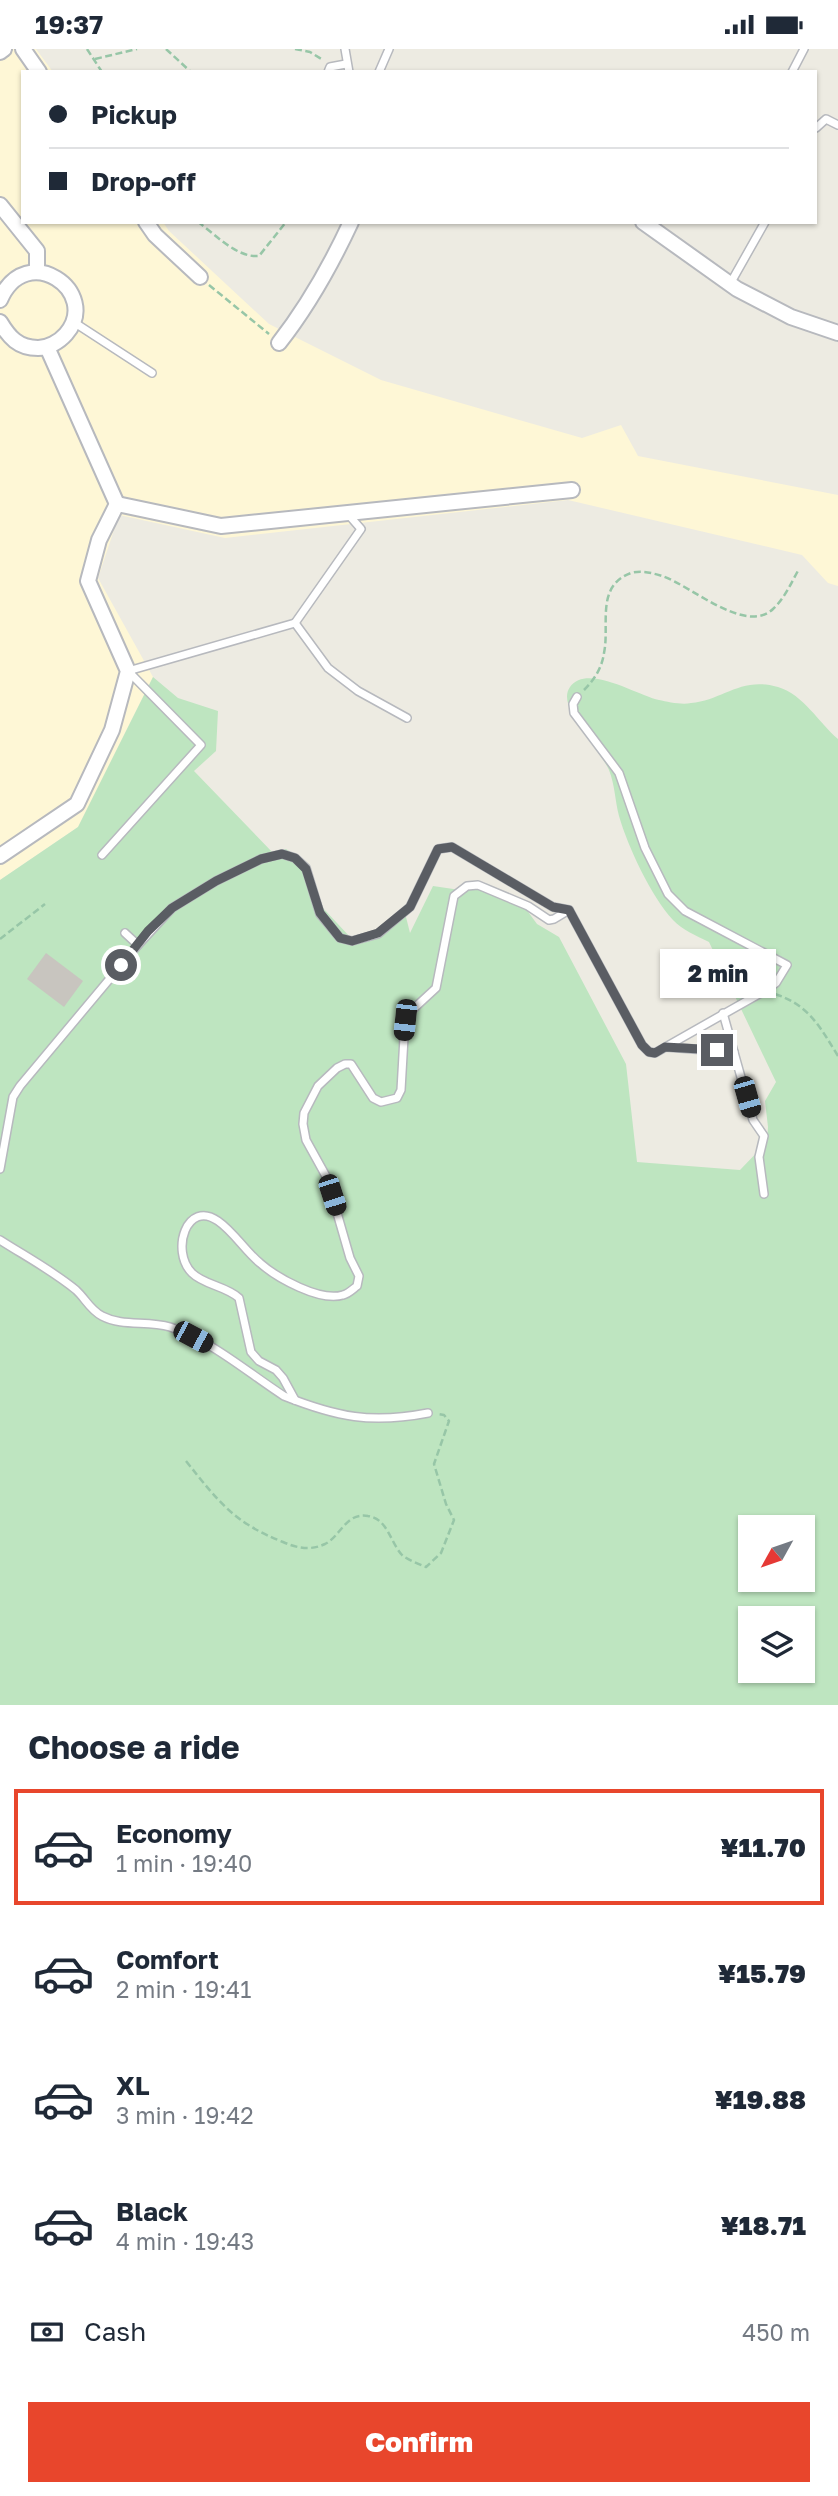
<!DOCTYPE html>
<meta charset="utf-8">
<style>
:root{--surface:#fff;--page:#f2f2f3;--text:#1f2937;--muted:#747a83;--line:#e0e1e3;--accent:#e8462c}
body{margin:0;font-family:"Golos Text",sans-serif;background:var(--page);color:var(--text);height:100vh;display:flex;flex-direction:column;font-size:26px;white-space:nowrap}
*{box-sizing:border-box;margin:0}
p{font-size:23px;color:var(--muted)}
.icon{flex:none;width:38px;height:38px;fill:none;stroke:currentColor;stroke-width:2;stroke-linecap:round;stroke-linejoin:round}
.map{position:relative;height:1656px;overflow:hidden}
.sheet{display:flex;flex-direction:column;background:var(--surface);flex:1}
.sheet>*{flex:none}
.guide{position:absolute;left:21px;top:21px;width:796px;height:154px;border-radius:0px;box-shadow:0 2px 5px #0004;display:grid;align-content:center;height:154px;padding:0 28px;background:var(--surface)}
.needle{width:46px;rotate:230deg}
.buttons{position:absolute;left:738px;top:1466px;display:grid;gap:14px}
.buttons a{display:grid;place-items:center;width:77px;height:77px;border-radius:0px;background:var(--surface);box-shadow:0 2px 5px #0004;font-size:35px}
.end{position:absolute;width:32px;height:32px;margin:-16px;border:9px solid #5a5d63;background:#fff;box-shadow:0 0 0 4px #fff}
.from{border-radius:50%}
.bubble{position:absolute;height:49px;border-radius:0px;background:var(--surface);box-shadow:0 2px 5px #0004;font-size:23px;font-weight:800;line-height:49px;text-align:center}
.car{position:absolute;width:21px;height:42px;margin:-21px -10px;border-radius:9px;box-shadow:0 0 5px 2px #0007;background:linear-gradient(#222 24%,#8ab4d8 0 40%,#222 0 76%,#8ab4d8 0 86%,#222 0)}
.guide b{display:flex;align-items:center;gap:24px;height:66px;font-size:26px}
.guide b+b{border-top:2px solid var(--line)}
.guide i{width:18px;height:18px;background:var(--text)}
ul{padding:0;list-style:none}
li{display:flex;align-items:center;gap:21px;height:116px;margin:0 14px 10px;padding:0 14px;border:4px solid transparent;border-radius:0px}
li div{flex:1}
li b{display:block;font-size:26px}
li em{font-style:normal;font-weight:800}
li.active{border-color:var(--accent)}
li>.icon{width:63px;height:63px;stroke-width:1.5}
h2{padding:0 28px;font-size:32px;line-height:84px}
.pay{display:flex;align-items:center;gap:18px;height:77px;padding:0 28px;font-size:26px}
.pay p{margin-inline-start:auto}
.action{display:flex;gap:14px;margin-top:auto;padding:14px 28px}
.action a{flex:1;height:80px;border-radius:0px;background:var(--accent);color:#fff;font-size:28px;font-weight:800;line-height:80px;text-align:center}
.status{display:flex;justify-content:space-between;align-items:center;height:49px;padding:0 35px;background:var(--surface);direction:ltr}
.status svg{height:19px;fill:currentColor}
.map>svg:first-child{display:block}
.commercial{fill:#fef7d6}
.green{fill:#bee5c0;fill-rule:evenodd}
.building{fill:#c8c5bf}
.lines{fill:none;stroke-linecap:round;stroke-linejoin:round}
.service-casing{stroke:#b7b9be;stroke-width:10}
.minor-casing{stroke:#b7b9be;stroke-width:18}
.path{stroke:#97c6a7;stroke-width:2.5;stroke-dasharray:7 3.5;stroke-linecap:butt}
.service{stroke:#fff;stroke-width:7}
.minor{stroke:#fff;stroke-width:14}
.route{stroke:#5a5d63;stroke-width:9}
</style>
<div class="status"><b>19:37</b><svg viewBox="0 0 49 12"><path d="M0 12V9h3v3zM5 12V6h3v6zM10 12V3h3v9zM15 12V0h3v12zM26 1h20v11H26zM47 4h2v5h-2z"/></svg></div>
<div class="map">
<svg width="838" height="1656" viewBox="0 0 838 1656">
<rect width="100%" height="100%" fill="#edebe2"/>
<path class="commercial" d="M0,0H36L53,23H23V173H163L169,182L269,275L381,331L582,389L621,376L638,407L838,446V537L828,534L802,506L568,451L225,489L119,466L98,529L153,628L78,778L0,831Z"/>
<path class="green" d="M153,628L178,649L218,662L216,702L194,722L274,805L286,800L308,815L323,859L350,888L373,886L404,860L410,884L433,837L460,841L469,832L488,835L509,848L526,860L537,875L559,888L626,1015L637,1113L740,1121L767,1093L768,1078L765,1052L776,1033L709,893C697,887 682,881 673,871C651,847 628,798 619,767C615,752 615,736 609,721C601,702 555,658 570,638C587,614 638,647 659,651C668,653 682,656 691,654C723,651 741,627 778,638C804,646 818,673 838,690V1656H0V831L78,778ZM751,1479H803V1531H751ZM751,1570H803V1622H751Z"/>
<path class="building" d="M46,904L83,932L64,958L27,930Z"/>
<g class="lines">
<g class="service-casing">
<g id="service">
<path d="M345,0L349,23"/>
<path d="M328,23L330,18L346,15"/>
<path d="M379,23L389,0"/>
<path d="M792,23L804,0"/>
<path d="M816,79L826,70L838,76"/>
<path d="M730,235L765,173"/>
<path d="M72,272L152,324"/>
<path d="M295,574L361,480L347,464"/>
<path d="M102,806L201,696L128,622L295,574L328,619L358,642L407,669"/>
<path d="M138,896L172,859L216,832L261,810L282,805L295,809L306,819L320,865L340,889L352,892L378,885L410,858L438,800L452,798L553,858L569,861L642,996L649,1003L655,1004L766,941L776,934L787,916L685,862L668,845L645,799L619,724L574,664L573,655L577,648"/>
<path d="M723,964L753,1071L764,1087L759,1108L764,1145"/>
<path d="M666,998L734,1003"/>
<path d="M0,1120L13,1048L20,1037L138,896L125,884"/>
<path d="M0,1191C25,1207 53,1222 76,1241C85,1249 90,1261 102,1267C123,1278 147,1271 170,1278C212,1292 247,1323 284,1347C337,1368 371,1375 428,1364"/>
<path d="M295,1351L283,1329L276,1321L259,1312L251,1303L239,1249C226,1237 204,1236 192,1224C170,1202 187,1150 218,1172C234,1183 245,1202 260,1214C277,1229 320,1253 343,1246C348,1245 353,1240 357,1237L359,1227L350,1209L327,1129L306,1091L303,1075L304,1064L318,1037L337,1019L345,1015H351L373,1049L381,1053L397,1049L401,1041L405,971L410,963L436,939L454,847L467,837L478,836L528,857L549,871L554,870L569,861"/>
</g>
</g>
<g class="minor-casing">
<g id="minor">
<path d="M23,0L39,23"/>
<path d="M0,3L4,0"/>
<path d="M0,156L37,202V222"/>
<path d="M146,173L155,186L200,228"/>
<path d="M643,173L737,240L791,268L838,284"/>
<path d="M0,251C26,190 102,243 66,285C59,293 48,299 38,299C18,299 9,288 0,273"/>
<path d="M279,294C308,257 331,216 351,173"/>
<path d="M47,298L117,455"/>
<path d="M0,807L77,755L112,681L128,622L88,532L99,491L117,455L221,477L572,441"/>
</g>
</g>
<g class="path">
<path d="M87,0L102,23"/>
<path d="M166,0L191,23"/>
<path d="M295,0L310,3L323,11"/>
<path d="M95,10L137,0"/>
<path d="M198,173C216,186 237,209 259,207L286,173"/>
<path d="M209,236L269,285"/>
<path d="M584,641C594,631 602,619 604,604C610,576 595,537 631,524C642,521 652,524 662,527C692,537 745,586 773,560C785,549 791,534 799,520"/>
<path d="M0,890L45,855"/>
<path d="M775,945C809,956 820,978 838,1007"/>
<path d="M186,1412C218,1452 234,1474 283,1493C297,1499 310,1502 325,1495C341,1487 346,1463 368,1467C388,1470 390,1493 402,1506C408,1511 419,1515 426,1518L441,1504L454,1471L446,1455L434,1415L449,1372L444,1366L438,1365"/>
</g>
<use href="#service" class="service"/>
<use href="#minor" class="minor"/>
</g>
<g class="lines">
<path class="route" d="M121,916L148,882L172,859L216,832L261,810L282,805L295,809L306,820L320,864L340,889L352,892L378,884L410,858L438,800L452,798L553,858L569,861L642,996L649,1003L655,1004L665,998L717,1001"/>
</g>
</svg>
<div class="buttons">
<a><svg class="needle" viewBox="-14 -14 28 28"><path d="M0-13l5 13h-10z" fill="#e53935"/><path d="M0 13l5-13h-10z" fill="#747a83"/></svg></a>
<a><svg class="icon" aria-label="layers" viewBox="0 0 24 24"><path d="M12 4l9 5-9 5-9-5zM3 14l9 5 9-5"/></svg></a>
</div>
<i class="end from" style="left:121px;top:916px"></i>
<i class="end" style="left:717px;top:1001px"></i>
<div class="bubble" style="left:660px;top:900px;width:116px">2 min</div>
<i class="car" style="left:405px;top:971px;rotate:186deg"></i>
<i class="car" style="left:747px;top:1048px;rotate:164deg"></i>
<i class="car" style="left:332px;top:1146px;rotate:162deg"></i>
<i class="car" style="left:193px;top:1288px;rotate:118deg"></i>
<div class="guide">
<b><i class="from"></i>Pickup</b>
<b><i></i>Drop-off</b>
</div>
</div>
<section class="sheet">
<h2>Choose a ride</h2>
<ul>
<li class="active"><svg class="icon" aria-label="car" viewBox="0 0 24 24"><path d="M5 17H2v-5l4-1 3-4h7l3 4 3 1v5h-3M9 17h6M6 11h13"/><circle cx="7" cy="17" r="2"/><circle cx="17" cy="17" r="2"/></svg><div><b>Economy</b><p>1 min · 19:40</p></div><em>¥11.70</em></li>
<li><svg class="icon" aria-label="car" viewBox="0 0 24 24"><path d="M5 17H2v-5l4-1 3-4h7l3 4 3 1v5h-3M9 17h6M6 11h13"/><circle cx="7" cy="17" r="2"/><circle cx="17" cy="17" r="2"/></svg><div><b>Comfort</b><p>2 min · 19:41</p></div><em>¥15.79</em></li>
<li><svg class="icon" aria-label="car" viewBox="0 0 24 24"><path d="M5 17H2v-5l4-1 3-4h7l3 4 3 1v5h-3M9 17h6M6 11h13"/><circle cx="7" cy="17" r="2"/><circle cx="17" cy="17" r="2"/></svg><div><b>XL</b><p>3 min · 19:42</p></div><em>¥19.88</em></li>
<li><svg class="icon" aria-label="car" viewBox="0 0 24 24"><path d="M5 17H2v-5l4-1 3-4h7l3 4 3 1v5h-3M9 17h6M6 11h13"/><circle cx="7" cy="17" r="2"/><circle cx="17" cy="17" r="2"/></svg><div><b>Black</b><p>4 min · 19:43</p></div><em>¥18.71</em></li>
</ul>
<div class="pay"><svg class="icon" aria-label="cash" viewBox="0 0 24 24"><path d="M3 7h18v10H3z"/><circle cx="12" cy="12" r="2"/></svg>Cash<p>450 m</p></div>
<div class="action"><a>Confirm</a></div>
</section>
